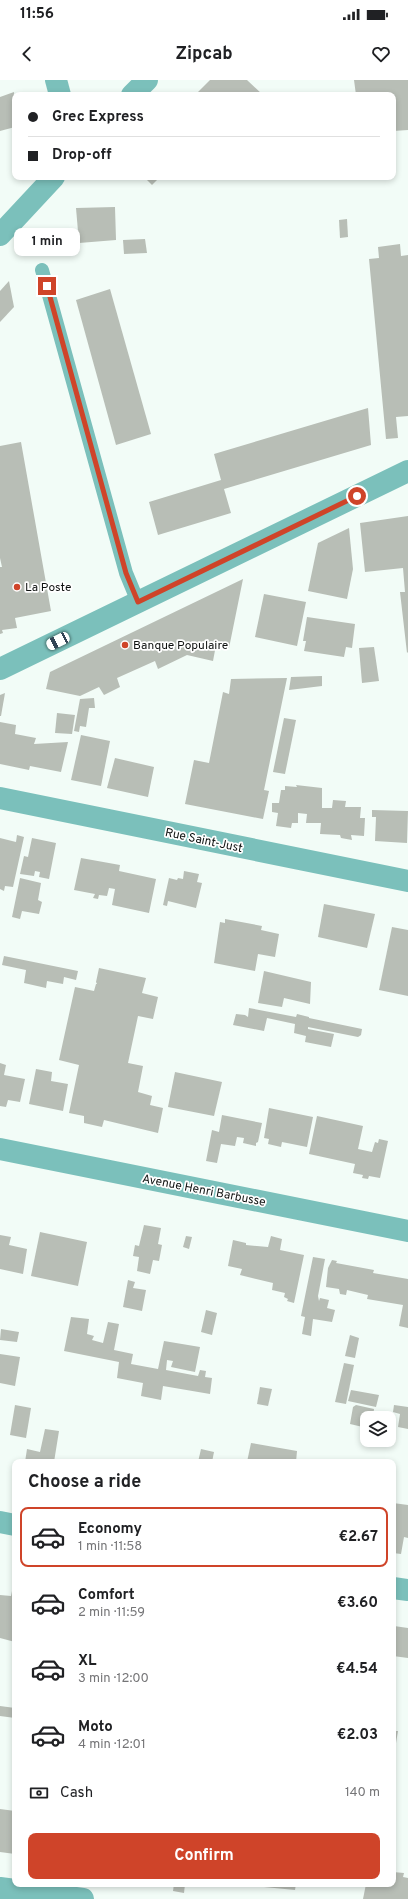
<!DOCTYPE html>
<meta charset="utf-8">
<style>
:root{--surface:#fff;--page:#f2f2f2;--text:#202124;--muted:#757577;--line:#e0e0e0;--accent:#cf4429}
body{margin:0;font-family:Overpass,sans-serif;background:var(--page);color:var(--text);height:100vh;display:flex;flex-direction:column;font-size:15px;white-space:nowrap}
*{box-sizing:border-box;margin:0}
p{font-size:13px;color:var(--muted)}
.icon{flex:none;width:22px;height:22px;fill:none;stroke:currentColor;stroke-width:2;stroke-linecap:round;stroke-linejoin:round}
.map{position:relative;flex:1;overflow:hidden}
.panel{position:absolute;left:12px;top:1379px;width:384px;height:428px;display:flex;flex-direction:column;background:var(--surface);border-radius:8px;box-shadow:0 2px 6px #0003}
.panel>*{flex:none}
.top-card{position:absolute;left:12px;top:12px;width:384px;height:88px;border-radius:8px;box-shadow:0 2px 6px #0003;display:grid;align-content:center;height:88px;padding:0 16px;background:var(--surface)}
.buttons{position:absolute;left:360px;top:1331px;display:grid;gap:8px}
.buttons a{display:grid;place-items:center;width:36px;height:36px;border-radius:8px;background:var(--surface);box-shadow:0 2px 6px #0003;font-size:20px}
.end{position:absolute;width:18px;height:18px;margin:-9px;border:5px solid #cf4429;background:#fff;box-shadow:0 0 0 2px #fff}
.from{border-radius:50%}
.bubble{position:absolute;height:28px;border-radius:8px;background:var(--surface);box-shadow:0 2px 6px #0003;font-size:13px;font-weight:700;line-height:28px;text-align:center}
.car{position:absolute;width:12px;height:24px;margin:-12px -6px;border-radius:5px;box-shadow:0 0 3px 1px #0007;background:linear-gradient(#fff 24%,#345 0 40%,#fff 0 76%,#345 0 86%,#fff 0)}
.top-card b{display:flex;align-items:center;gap:14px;height:38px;font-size:15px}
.top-card b+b{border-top:1px solid var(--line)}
.top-card i{width:10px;height:10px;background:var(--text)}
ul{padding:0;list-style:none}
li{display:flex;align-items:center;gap:12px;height:60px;margin:0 8px 6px;padding:0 8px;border:2px solid transparent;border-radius:8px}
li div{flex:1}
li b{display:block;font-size:15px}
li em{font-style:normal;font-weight:700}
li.current{border-color:var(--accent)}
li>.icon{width:36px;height:36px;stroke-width:1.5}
h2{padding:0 16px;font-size:18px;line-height:48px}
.pay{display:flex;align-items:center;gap:10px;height:44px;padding:0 16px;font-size:15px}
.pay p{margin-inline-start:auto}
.button{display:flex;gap:8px;margin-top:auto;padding:8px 16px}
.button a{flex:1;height:46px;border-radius:8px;background:var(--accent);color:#fff;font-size:16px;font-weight:700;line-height:46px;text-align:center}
.status{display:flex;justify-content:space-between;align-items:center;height:28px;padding:0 20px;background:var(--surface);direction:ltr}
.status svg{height:11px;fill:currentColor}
header{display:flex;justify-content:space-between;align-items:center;height:52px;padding:0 16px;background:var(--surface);font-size:18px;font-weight:700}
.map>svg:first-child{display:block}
.building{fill:#b8beb6}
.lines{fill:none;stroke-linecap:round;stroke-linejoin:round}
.service{stroke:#7bc0bb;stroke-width:14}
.minor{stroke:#7bc0bb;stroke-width:22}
.tertiary{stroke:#7bc0bb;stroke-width:22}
.route{stroke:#cf4429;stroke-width:5}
.poi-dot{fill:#cf4429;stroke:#fff;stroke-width:1.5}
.labels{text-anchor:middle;stroke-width:3.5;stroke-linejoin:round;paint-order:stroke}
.poi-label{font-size:12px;fill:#0e1110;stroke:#fff;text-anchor:start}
.street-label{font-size:12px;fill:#0e1110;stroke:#fff}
</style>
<div class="status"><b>11:56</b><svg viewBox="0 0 49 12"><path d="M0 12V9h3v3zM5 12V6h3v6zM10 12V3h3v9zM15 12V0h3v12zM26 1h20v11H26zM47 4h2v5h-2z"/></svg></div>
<header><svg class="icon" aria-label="back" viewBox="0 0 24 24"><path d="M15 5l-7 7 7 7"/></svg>Zipcab<svg class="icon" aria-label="heart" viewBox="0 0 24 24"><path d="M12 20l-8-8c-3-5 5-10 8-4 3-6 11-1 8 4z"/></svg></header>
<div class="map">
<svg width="408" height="1819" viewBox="0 0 408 1819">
<rect width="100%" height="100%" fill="#f2fcf7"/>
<g class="building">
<path d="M210,0H247L263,15H195Z"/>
<path d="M354,0H408V50L393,51V15H356Z"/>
<path d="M14,12L15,47L0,51V17Z"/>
<path d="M144,97H160L152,105Z"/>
<path d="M115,127L116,160L79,163L76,128Z"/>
<path d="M347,139L348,157L340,158L339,140Z"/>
<path d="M145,159L147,173L124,174L123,160Z"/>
<path d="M400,164L401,176L408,175V336L396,337L398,358L386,359L369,179L379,178L378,167Z"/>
<path d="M9,201L14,227L0,242V211Z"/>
<path d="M110,209L151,354L116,365L76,220Z"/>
<path d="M368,328L371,365L224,409L231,433L158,455L149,422L221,400L214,374Z"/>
<path d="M21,362L51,531L15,538L17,548L2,550L3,553L0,554V487H2L0,478V366Z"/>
<path d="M408,436V572L407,573L400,512H405L403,488L365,492L360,443Z"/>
<path d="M349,448L353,489L347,519L308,511L318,463Z"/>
<path d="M243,499L229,568L216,565L213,581L187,575L158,589L155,581L117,598L120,607L104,615L99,607L80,616L46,609L50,592Z"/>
<path d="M264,514L306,522L297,566L255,557Z"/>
<path d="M307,537L355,544L352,568L346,567L344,577L304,571L306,561H303Z"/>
<path d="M374,567L379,601L362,603L359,568Z"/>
<path d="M322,596V606L289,610L291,597Z"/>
<path d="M287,598L264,710L269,711L263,739L185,724L194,680L209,683L223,612L229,614L231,599Z"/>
<path d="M5,613L1,636H0V615Z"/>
<path d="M94,618L95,628H89L86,647L80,646L79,652L74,651L80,619Z"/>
<path d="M57,633L75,635L72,654L55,653Z"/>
<path d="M284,638L296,640L285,694L273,692Z"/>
<path d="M0,642L16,645L15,654L36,658L34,664L68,662L61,692L30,686L29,690L0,684Z"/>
<path d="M81,655L110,661L101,706L71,700Z"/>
<path d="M115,678L154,687L148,717L107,708Z"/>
<path d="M296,705L322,708V728H332L333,720L346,721L345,727H361L360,738H365L364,756L351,755L352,760L341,758L340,755L320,754L321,743H306L307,734L298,733V743H292L291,748L276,746L278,733L272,732V723H279L281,710H285V706L297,707Z"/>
<path d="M372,730L408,731L407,763L375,761L376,737H372Z"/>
<path d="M17,755L24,757L13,807L5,806L4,811L0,809V758L16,762Z"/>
<path d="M32,758L56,763L49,799L39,797L40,792L35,791L34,796L20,794L24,776L28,777Z"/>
<path d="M81,778L120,785L119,791L156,799L149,833L112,825L115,809L109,808L107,816L99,815L98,819L93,818L95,814L74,810Z"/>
<path d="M184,791L199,794L197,802L202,803L196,828L168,821L167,826L163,825L169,798L177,800L178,798L183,799Z"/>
<path d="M20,798L41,803L38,820L42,822L39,834L22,831L20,839L12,837Z"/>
<path d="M324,824L375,834L367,868L318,857Z"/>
<path d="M225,839L262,846L261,850L279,854L275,877L258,874L255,891L214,883L220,842L225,843Z"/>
<path d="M392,847L408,850V916L379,910Z"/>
<path d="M4,876L78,891L76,900L64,897L63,904L47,901L46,908L24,903L26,890L2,885Z"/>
<path d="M99,888L146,898L142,913L158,917L153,939L138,936L128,983L143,986L138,1012L152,1016L150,1025L163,1028L158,1053L104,1040L102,1047L84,1043V1036L69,1033L79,985L59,980L75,907L94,911L96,904H97L96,902Z"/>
<path d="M264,891L311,902L310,924L284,918L282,927L258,923Z"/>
<path d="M249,928L296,937L297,934L309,937V938L362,949L361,955L358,957L308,947V949L334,954L331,967L305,962L306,956L294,953L295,944L267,938L264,951L233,945L236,934L245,935L248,937Z"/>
<path d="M0,983L6,985L4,995L25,999L20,1022L8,1020L6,1027L0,1026Z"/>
<path d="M36,989L52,992L51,1001L68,1004L63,1031L29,1024Z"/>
<path d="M175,992L222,1002L214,1036L168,1027Z"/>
<path d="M269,1028L313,1037L307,1067L282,1062L281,1067L268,1064L269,1059L264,1058Z"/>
<path d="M222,1035L262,1043L258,1062L256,1063V1066L243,1063L244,1058L237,1057L235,1066L221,1064L217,1083L206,1081L212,1050L219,1052Z"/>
<path d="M317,1036L363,1046L358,1069L372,1072L375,1062L378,1063L379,1059L388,1061L380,1098L369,1096L368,1099L362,1098L363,1095L353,1093L355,1084L309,1074Z"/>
<path d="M144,1145L161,1148L158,1164L162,1165L159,1181L153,1180L150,1194L137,1191L139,1177L133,1176L135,1165L139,1166Z"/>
<path d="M40,1152L87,1162L78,1206L31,1196Z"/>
<path d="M0,1155L11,1157L9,1165L27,1169L23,1194L0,1189Z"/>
<path d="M186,1156L192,1157L189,1169L183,1167Z"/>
<path d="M271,1156L282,1159L280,1170L304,1175L294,1223L287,1221L288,1219L284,1217L285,1213L272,1210L273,1203L240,1195L242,1189L228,1186L233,1160L246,1163V1165L268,1167Z"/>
<path d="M313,1177L325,1179L318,1216L319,1221L320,1218L329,1220L327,1228L335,1230L332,1242L313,1239L311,1256L302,1254L305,1237L301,1236Z"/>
<path d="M332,1180L337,1181L336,1183L374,1190L373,1193L408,1199V1248L399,1246L403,1225L367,1219L368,1215L347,1210L346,1215L340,1214L339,1209L326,1207L328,1188Z"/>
<path d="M128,1200L135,1202L133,1208L146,1210L142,1231L123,1227Z"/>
<path d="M206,1230L217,1233L212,1255L201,1252Z"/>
<path d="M71,1237L89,1239L87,1254L94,1256L92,1260L103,1263L108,1242L119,1244L114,1270L133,1274L131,1284L158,1289L164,1261L200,1267L195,1292L171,1287L173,1281L167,1280L166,1290L198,1296L200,1290L206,1291L205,1297L212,1298L210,1314L163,1306L161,1320L141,1316L143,1303L117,1298L119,1282L64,1271Z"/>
<path d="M1,1249L19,1252L17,1262L0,1260Z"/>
<path d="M350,1255L359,1258L355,1278L345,1276Z"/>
<path d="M0,1274L20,1277L15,1306L0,1303Z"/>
<path d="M344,1283L354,1285L346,1324L335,1322Z"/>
<path d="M260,1307L272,1309L268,1326L257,1324Z"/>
<path d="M351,1310L379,1315L376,1327L348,1321Z"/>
<path d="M15,1325L31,1328L26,1358L10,1355Z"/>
<path d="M356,1325L374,1329L373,1338H367V1348L350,1344L353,1327Z"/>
<path d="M394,1325L408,1327V1349L398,1347L400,1334L393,1332Z"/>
<path d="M45,1349L59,1351L54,1382H25L27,1369L40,1372Z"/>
<path d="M251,1363L297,1371L296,1382H247Z"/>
<path d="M201,1369L214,1372L212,1382H198Z"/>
<path d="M393,1423L408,1425V1458L404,1457L401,1474L393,1473Z"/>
<path d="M12,1511H15V1562L0,1558V1515L11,1516Z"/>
<path d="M394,1546L408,1548V1578L393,1576Z"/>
<path d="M0,1626L15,1628V1638L0,1636Z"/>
<path d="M393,1651H398L394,1675H393Z"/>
<path d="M0,1729L15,1731V1774L0,1772Z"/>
<path d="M393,1792L404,1793L403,1797L408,1798V1819H363L366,1804H393Z"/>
<path d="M174,1804H185L184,1813L173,1811Z"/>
<path d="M264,1804H296L295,1810L264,1807Z"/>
</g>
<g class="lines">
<path class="service" d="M42,190L126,493L138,522"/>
<g class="minor">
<path d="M56,0L60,15"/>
<path d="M132,15L147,0"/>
<path d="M0,155L54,97"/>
<path d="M0,589L408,391"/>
<path d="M0,718L408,801"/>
<path d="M0,1442L15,1445"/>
<path d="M393,1508L408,1510"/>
<path d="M0,1808L83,1819"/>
</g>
<path class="tertiary" d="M0,1069L408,1151"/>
</g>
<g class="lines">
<path class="route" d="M47,206L126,493L138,522L357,416"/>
</g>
<g class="poi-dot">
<circle cx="17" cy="507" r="4"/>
<circle cx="125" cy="565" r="4"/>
</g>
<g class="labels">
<g class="poi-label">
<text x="25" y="511">La Poste</text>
<text x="133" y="569">Banque Populaire</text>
</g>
<g class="street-label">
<text transform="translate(204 760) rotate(12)" y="4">Rue Saint-Just</text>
<text transform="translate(204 1110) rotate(11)" y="4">Avenue Henri Barbusse</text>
</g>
</g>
</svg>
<div class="buttons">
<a><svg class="icon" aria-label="layers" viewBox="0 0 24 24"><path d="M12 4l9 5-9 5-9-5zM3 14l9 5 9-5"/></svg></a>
</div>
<i class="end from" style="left:357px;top:416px"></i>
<i class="end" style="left:47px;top:206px"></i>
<div class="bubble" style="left:14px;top:148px;width:66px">1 min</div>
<i class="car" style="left:58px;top:561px;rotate:244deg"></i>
<div class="top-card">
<b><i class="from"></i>Grec Express</b>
<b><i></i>Drop-off</b>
</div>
<section class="panel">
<h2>Choose a ride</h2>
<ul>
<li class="current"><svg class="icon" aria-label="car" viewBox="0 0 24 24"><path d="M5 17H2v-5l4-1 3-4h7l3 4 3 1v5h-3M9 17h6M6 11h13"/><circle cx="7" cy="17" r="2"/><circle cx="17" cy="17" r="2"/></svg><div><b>Economy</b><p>1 min · 11:58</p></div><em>€2.67</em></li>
<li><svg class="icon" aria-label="car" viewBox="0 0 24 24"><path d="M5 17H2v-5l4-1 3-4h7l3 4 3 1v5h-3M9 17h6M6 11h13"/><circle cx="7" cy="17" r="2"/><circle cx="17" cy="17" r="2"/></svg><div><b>Comfort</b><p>2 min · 11:59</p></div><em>€3.60</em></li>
<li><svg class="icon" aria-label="car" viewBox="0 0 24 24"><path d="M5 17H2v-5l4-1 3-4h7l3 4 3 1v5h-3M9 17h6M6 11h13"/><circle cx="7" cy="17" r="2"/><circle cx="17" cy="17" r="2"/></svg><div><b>XL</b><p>3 min · 12:00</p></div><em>€4.54</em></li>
<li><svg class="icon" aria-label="car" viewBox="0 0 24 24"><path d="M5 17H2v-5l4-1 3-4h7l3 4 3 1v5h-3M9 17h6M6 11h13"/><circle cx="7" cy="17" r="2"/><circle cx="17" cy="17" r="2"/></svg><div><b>Moto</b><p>4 min · 12:01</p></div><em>€2.03</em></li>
</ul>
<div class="pay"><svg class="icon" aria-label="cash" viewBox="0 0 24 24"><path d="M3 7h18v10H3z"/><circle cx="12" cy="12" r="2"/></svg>Cash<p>140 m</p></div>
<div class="button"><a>Confirm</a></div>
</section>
</div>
